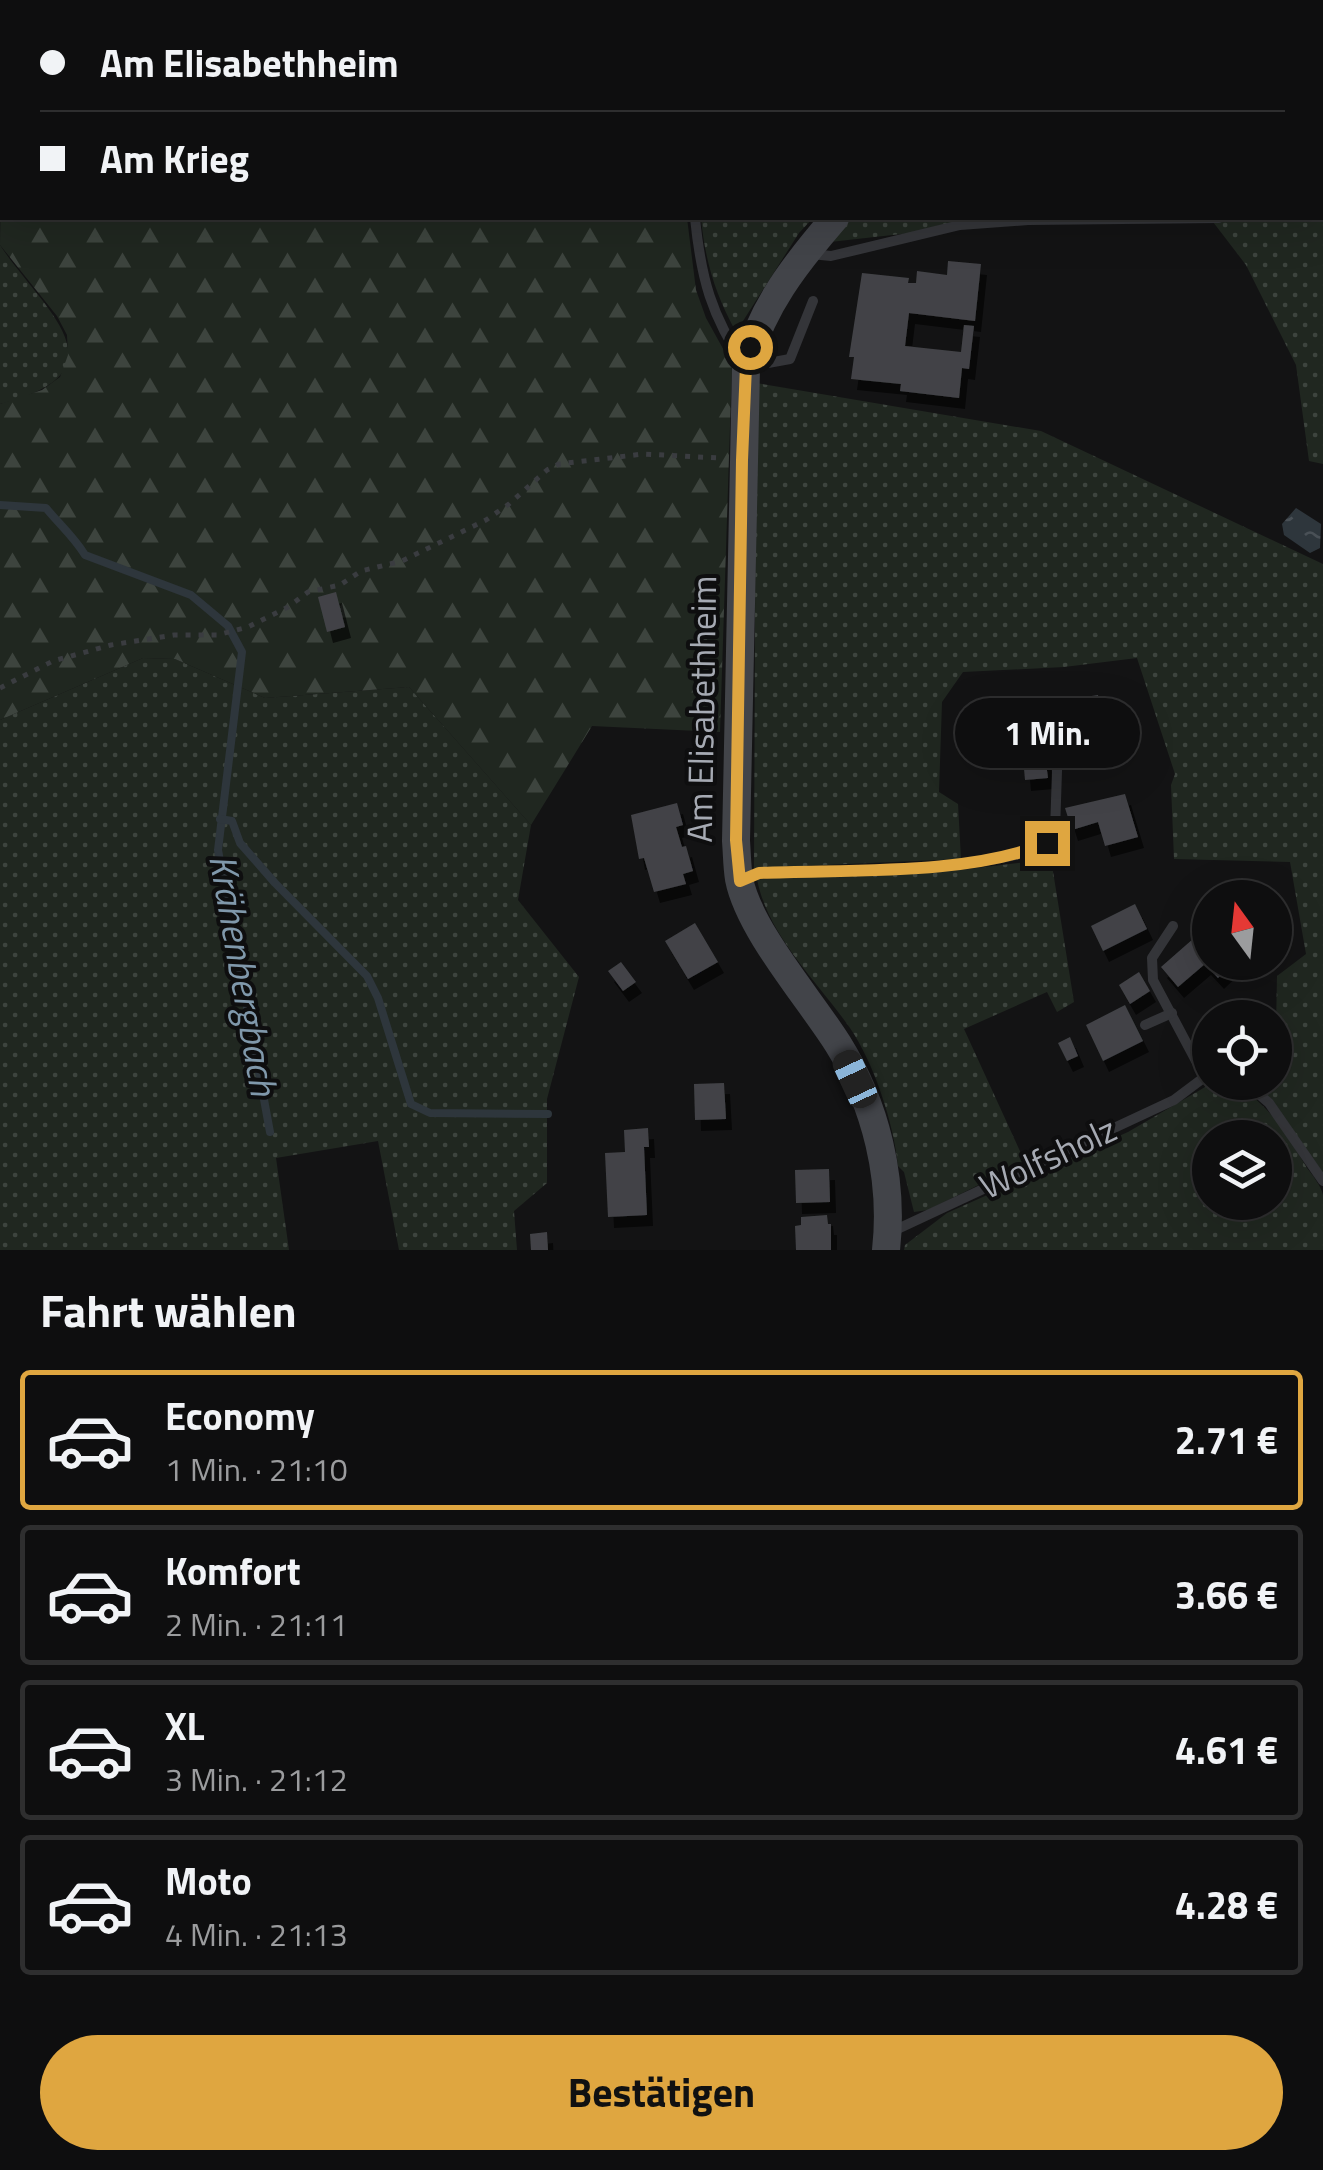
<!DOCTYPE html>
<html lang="de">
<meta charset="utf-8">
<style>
:root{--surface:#0e0e0f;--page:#171718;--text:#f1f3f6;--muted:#9b9c9e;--line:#2e2e2f;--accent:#dfa640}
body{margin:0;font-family:"Titillium Web",sans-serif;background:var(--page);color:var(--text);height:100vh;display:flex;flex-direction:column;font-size:38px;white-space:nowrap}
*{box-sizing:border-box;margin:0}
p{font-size:32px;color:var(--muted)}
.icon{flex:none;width:55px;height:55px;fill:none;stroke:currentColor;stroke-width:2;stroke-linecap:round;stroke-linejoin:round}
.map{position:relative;height:1250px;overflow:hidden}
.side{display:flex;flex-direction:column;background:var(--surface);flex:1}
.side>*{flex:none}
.banner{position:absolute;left:0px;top:0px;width:1325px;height:220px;box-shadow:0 10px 40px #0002,0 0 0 2px var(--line);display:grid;align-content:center;height:220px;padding:0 40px;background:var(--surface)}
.needle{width:65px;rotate:345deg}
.buttons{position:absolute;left:1192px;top:880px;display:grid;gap:20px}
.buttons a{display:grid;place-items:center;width:100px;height:100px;border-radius:50%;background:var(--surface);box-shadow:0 10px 40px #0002,0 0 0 2px var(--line);font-size:50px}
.end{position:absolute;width:45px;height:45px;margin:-22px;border:12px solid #dfa640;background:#111;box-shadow:0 0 0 5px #111}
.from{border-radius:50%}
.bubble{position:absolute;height:70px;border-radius:35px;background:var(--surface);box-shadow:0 10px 40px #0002,0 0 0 2px var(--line);font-size:32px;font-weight:700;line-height:70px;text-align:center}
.car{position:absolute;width:30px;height:60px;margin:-30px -15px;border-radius:12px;box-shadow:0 0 8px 2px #0007;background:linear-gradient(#222 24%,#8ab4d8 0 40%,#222 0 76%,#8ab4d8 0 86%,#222 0)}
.banner b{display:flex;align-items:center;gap:35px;height:95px;font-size:38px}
.banner b+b{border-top:2px solid var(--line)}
.banner i{width:25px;height:25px;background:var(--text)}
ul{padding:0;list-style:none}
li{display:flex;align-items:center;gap:30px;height:140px;margin:0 20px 15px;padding:0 20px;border:5px solid var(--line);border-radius:10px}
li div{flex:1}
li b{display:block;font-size:38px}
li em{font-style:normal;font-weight:700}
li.current{border-color:var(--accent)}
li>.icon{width:90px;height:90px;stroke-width:1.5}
h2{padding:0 40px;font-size:45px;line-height:120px}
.cta{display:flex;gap:20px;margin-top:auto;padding:20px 40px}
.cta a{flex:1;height:115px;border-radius:60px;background:var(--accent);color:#111;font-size:40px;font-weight:700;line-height:115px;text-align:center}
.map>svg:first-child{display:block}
.grass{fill:url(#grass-dots);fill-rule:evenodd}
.forest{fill:url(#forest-firs)}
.water{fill:url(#water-ripples)}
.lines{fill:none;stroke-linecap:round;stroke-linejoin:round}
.stream{stroke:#2e363c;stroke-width:8}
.building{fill:#424347;filter:url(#shadow)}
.path{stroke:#3a3c40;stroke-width:5;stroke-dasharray:5 8;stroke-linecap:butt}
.lane{stroke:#343539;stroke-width:10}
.secondary{stroke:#424449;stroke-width:28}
.route{stroke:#dfa640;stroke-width:12}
.labels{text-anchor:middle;stroke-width:8;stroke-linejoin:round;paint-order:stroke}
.street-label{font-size:35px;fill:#a6aab3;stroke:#0e0e0f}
.water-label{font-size:38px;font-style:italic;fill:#8098ab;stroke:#0e0e0f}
</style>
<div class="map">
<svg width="1323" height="1250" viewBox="0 0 1323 1250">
<defs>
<pattern id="grass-dots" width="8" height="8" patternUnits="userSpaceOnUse" patternTransform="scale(2.5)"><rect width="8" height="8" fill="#202720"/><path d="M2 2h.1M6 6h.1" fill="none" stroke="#3d443e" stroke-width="1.8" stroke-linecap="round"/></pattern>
<pattern id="forest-firs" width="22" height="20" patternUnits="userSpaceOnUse" patternTransform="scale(2.5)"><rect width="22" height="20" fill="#202720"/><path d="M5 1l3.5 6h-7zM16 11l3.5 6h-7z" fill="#3d443e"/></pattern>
<pattern id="water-ripples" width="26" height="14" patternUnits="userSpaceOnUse" patternTransform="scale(2.5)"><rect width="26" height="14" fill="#2e363c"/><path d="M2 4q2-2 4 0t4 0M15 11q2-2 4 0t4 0" fill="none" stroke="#495056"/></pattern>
<filter id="shadow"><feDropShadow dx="6" dy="11" stdDeviation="0" flood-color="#0009"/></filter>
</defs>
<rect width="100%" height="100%" fill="#131314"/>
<g class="grass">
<path d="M1035,0H1323V464L1309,461L1296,365L1246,265L1210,218H1322V2H1033Z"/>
<path d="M701,218H813L799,233L736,332C715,294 705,260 701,218Z"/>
<path d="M850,218H1045L830,242Z"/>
<path d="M0,245C41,308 131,371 0,404Z"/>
<path d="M756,383L1041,431L1323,564V1173L1258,1083L1275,1082L1277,976L1306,954L1290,862L1174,859L1171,785L1175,774L1137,658L1064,667L963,672L942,702L939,792L958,804L961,859L754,868Z"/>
<path d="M143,658L175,659L265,698L409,687L531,825L518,900L579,977L547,1099V1183L514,1211L517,1250H399L378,1141L276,1158L289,1250H0V720Z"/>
<path d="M1051,859L1074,1002L1057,1012L1047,992L964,1029L1025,1162L928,1210L914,1212L904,1172L898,1166C894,1124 874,1063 850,1028C817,981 768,936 757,879L960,870Z"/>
<path d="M1212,1083C1257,1080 1287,1135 1307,1168C1313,1176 1321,1186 1323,1195C1323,1212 1323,1233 1323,1250H904L905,1245L947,1213L1128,1132ZM1210,1138H1275V1202H1210Z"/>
</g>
<g class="forest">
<path d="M117,0H666V2H113Z"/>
<path d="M2,108V218H687L696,290L706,318L732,365L720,732L592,726L531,825L409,687L265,698L175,659L143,658L0,720V404L42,390L60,377L68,355L67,335L57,316L0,245Z"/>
</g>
<path class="water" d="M1296,508L1321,524L1320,548L1310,553L1284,535L1282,524Z"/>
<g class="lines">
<g class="stream">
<path d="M0,505L46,508C59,524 74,537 85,555L191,595L228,626L242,652L218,850L270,1132"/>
<path d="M220,819L232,821L240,843L275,883L367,976L378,998L411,1104L430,1113L548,1114"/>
</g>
</g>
<g class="building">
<path d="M948,261L981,264L975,321L909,313L905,346L961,352L964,325L974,326L969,369L962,368L959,398L900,391L901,384L851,379L854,357H849L862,273L909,278L908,283H916L917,271L947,275Z"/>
<path d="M336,592L345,627L327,632L318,597Z"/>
<path d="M1098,695L1101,721L998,737L995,711Z"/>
<path d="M1045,755L1048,778L1025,780L1023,757Z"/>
<path d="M1125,794L1138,837L1105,846L1098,822L1072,830L1065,808Z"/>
<path d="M677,803L683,825L676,827L682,847L686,846L693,871L683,874L686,884L654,892L644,858L639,859L631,815Z"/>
<path d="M1135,904L1147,929L1103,951L1091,926Z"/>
<path d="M695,923L718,962L688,979L665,941Z"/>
<path d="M1210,924V962H1235L1218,978L1205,964L1178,987L1161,967Z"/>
<path d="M621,962L636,982L623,991L608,971Z"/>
<path d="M1139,972L1150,991L1130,1004L1119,985Z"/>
<path d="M1125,1005L1143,1041L1103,1061L1086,1025Z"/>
<path d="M1070,1037L1078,1056L1067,1061L1058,1043Z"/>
<path d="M724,1083L726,1119L695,1120L694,1084Z"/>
<path d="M648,1128L649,1147H644L647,1215L608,1217L605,1153L625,1152L624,1130Z"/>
<path d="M829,1169L830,1202L796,1203L795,1170Z"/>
<path d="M827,1215L828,1224H831V1250H796L795,1226L801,1225V1217Z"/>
<path d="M547,1232L548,1250H531L530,1234Z"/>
</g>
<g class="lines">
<path class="path" d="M0,688L53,661L111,645L174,635H217L248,627L288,607L308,592L340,585L361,571L402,561L486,520L509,504L547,470L559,464L643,454L719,458"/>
<g class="lane">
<path d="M675,0V2"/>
<path d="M1322,198H1323"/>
<path d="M695,218C701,278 711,316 746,367L790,359L813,301"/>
<path d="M811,254L831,256L960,225L1028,220L1219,218"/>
<path d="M740,880L759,873C815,871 1008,872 1046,843C1048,842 1053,833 1055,831L1058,741"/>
<path d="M1173,926L1152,958L1153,980L1204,1076"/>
<path d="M1145,1025L1172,1013"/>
<path d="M1245,1082L1269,1103L1323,1181"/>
<path d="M889,1233L1174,1100L1210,1073"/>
</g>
<g class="secondary">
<path d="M1018,2L1020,0"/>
<path d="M835,218C797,262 760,308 746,367L736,841C737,853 737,867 739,879C749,930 809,998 838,1044C876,1105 894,1179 886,1250"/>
</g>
</g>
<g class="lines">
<path class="route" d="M750,347L746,366L742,460L736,840L740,881L759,873C846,869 968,876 1047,843"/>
</g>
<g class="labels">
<g class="street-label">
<text transform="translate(702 709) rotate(-89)" y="12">Am Elisabethheim</text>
<text transform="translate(1048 1158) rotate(-25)" y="12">Wolfsholz</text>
</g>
<g class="water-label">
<text transform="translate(243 975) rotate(80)" y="13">Krähenbergbach</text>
</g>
</g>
</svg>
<div class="buttons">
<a><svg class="needle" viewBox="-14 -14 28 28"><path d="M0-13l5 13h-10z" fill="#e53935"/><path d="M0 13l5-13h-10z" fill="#9b9c9e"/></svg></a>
<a><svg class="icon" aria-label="locate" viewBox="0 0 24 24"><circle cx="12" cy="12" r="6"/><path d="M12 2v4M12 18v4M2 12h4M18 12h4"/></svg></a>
<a><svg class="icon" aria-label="layers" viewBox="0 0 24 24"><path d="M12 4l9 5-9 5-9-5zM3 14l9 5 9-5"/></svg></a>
</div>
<i class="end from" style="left:750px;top:347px"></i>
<i class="end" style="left:1047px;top:843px"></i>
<div class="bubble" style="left:955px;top:698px;width:185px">1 Min.</div>
<i class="car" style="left:855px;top:1079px;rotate:335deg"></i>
<div class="banner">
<b><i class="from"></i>Am Elisabethheim</b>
<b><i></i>Am Krieg</b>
</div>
</div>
<section class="side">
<h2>Fahrt wählen</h2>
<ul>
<li class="current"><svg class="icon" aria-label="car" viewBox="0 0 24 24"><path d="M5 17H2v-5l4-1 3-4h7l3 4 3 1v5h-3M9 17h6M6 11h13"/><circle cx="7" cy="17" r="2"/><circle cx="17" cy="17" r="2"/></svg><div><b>Economy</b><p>1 Min. · 21:10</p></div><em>2.71 €</em></li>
<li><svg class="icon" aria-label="car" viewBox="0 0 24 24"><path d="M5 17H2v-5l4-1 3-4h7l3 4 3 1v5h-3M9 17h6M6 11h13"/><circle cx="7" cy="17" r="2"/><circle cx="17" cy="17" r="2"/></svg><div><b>Komfort</b><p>2 Min. · 21:11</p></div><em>3.66 €</em></li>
<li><svg class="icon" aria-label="car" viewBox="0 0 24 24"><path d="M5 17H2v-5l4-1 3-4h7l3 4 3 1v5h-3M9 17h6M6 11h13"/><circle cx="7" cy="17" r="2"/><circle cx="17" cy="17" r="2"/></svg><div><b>XL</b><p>3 Min. · 21:12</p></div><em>4.61 €</em></li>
<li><svg class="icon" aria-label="car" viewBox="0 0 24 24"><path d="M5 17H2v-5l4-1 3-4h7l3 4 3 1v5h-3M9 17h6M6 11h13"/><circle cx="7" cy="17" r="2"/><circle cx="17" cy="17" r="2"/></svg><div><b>Moto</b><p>4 Min. · 21:13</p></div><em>4.28 €</em></li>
</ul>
<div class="cta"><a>Bestätigen</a></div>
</section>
